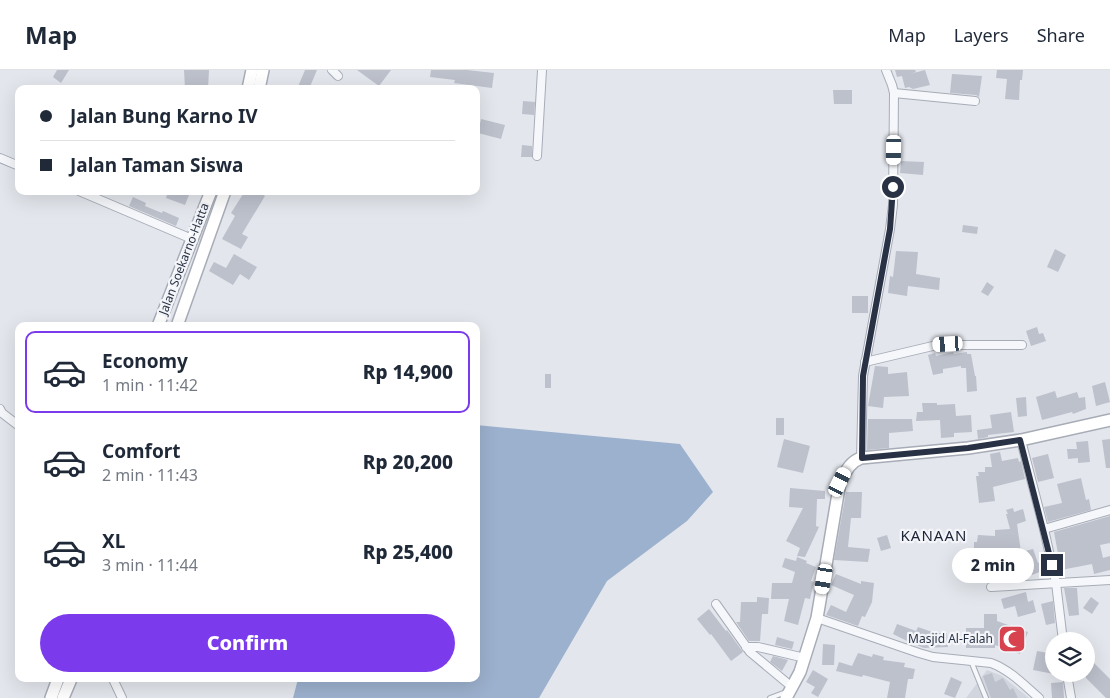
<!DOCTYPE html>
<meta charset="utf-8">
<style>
:root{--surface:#fff;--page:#f2f2f3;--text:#1f2937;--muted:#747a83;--line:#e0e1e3;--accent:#7c3aed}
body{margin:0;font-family:"Noto Sans",sans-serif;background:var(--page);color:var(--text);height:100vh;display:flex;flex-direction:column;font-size:19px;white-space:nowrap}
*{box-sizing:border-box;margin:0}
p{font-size:16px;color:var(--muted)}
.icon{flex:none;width:28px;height:28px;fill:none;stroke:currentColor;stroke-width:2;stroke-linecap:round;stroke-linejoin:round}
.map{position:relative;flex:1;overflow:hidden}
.details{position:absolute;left:15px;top:252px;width:465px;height:360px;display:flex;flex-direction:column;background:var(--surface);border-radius:10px;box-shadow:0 5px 20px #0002}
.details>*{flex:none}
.guide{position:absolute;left:15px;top:15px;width:465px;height:110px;border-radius:10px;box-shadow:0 5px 20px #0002;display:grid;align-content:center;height:110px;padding:0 25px;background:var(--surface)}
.buttons{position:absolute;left:1045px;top:562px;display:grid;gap:10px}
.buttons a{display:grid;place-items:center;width:50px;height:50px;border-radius:50%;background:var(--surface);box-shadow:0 5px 20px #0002;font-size:25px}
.end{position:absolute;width:22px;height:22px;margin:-11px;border:6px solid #293245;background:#fff;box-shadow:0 0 0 2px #fff}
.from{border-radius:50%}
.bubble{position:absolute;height:35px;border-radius:18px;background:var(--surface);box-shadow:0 5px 20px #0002;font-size:16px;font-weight:800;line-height:35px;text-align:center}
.car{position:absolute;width:15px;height:30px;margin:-15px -8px;border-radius:6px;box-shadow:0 0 4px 1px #0007;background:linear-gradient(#fff 24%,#345 0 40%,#fff 0 76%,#345 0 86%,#fff 0)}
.guide b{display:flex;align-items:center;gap:18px;height:48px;font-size:19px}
.guide b+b{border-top:1px solid var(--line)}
.guide i{width:12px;height:12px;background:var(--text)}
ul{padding:9px 0 0;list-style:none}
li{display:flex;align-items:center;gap:15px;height:82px;margin:0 10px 8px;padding:0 15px;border:2px solid transparent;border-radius:10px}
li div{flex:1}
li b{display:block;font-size:19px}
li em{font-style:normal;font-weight:800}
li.on{border-color:var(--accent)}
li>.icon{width:45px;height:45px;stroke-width:1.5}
.action{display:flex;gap:10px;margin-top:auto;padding:10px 25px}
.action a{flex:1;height:58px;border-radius:30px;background:var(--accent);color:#fff;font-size:20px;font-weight:800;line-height:58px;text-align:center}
header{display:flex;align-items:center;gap:30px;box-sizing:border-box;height:70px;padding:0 25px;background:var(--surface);border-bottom:1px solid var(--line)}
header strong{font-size:24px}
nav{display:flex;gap:28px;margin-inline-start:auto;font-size:18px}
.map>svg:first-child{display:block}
.built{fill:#d1d5de}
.water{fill:#9cb1ce}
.building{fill:#bdc1cc}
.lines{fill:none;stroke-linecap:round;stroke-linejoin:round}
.lane-casing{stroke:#a7acb7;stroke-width:6}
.street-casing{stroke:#a7acb7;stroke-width:10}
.secondary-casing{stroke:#a7acb7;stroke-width:14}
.lane{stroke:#f6f7fa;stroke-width:4}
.street{stroke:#f6f7fa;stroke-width:8}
.secondary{stroke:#fff;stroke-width:11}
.route{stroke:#293245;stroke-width:6}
.labels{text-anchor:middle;stroke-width:4.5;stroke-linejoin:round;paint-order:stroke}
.street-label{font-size:12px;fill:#293245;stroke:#f3f5f9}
.poi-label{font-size:12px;fill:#293245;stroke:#f3f5f9;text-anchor:end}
.quarter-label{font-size:15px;letter-spacing:1px;fill:#1c2336;stroke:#f3f5f9}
</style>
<header>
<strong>Map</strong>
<nav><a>Map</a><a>Layers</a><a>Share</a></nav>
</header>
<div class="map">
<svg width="1110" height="628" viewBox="0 0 1110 628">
<rect width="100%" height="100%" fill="#e3e6ec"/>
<path class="built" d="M987,600L1002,606L1029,628H966Z"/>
<path class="water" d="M476,355L680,374L713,422L687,451L607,511L539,628H293L298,609H476Z"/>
<g class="building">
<path d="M57,0H69L61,13L53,7Z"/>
<path d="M184,0H209L208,19H185Z"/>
<path d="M305,0H317L309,19H297Z"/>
<path d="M357,0H391L379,16Z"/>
<path d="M431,0H467L494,3L492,18L454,13L455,10L430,7Z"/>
<path d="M895,0H915L916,2L910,4L925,0L930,15L913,19L909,17L905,18L902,6L897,7Z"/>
<path d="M997,0H1023L1022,10H1020L1019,30L1005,29L1007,9L996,8Z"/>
<path d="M952,4L982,6L979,27L976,25L950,23Z"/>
<path d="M833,20H852V34H834Z"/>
<path d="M523,31L535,32L534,45L522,44Z"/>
<path d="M481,49L505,55L501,69L478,63Z"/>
<path d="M522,75L532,76V87H521Z"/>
<path d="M901,91L924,92L923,105L900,103Z"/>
<path d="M168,121H180L189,125L185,135L166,128Z"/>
<path d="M245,121H257L265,126L242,164L248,167L241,179L222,169L235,146L231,143Z"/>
<path d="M133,127L146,133L145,136L162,143L163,141L179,148L176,156L129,136Z"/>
<path d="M963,155L978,157L977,164L962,162Z"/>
<path d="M1055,179L1066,185L1058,202L1047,197Z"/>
<path d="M896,181L918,182L916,204L940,208L939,220L908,216L907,226L888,223L890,206L893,207Z"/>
<path d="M234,184L257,197L249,210L240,204L233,215L209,201L214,192L226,198Z"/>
<path d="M987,212L994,217L988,226L981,222Z"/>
<rect x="852" y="226" width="16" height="17"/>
<path d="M1037,257L1039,264L1043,263L1046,271L1031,276L1026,261Z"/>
<path d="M953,282L954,284L967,282V284H971L975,306H976L977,321L967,322L966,298H961V296L943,299V303L933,305L928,285L935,283L936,286Z"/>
<path d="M875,296L888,297V304L907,302L909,326L884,327L883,338L868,336Z"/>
<rect x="545" y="304" width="6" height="14"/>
<path d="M1105,312L1110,332L1096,336L1092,316Z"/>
<path d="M1055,321L1057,328L1077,322L1079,328L1085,327L1086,339L1073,344L1072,342L1042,350L1036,327Z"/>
<path d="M1026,327L1027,346L1018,347L1016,328Z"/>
<path d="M922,333H937V335L955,334L956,346L971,345L972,362L954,363V367L941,368L940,350L916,351L917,342H923Z"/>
<path d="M1011,342L1014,362L988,365V367L978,369L977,360L992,358L990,345Z"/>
<rect x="776" y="348" width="8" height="17"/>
<path d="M868,349H912L913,361L889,363V378L867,380Z"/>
<path d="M784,369L810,376L803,403L777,397Z"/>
<path d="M1110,369V398H1106L1102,370Z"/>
<path d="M1088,371L1090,392L1078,393V388L1068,389L1067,379H1077L1076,372Z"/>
<path d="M1000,382L1002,391L1018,388L1019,392L1021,391L1025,409L993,417L995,431L979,433L976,406H979L978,402H985V397H992L990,384Z"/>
<path d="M1048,384L1054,408L1038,412L1032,388Z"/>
<path d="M1081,408L1086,430L1089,429L1091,440L1048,452L1044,437L1062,433L1057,414Z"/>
<path d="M790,418L825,421V429H817L816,456L819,457L805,487L797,486L800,478L786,471L803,438L789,437Z"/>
<path d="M846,422H862L861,448H851L848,477L870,479L868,492L834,490Z"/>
<path d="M1013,438L1014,442L1023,439L1026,451L1017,454L1021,482L1033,479L1038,493L1044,491L1047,499L1032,505L1031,501L1025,503L988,506L987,484H977V479H974V472H977L978,465L995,466V460L1010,459L1006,444H1008L1006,440Z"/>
<path d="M1110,446V473L1100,475L1103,488L1110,486V500L1094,504L1092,494L1061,500L1054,462Z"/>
<path d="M887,465L891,478L881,481L877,468Z"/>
<path d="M797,487L807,491L806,493L816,497L811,511L814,512L810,529L805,528L798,555L784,551L789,529H771L772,513H792L795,502L782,497L785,488L796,491Z"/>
<path d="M836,504L861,514V511L874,513L872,532L865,547L862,546L858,556L826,545L831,535L846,542L854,525L831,515Z"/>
<path d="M1064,518H1077L1079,545L1069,546Z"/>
<path d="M1026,522L1028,532L1033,530L1036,542L1018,547L1015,536L1004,539L1001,529Z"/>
<path d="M757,527L769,528L768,544H762L760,571H749L736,552H740L741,532H757Z"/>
<path d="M1091,527L1099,533L1092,544L1083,538Z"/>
<path d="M1053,531L1055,553L1046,555L1041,534Z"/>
<path d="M709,539L726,561L727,560L743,582L731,591L711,564L710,565L697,549Z"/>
<path d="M984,544H997V551L1028,562L1020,584L995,575V578H966V558H984Z"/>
<path d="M897,554L916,561L918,557L935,563H947L948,577L924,578L911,573L893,564Z"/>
<path d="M777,567L794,572L792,579L775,575Z"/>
<path d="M823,574L835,575L834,595H822Z"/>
<path d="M1037,581L1054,584V604L1033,600Z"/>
<path d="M858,583L872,587L873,584L884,587L883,590L905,593L904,597L915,599L913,609H908L905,628H887L890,612L863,605L862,607L836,601L839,592L852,596Z"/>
<path d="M1086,585L1110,609V628H1106L1086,608Z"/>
<path d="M773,586L788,590L782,601L770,592Z"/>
<path d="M813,600L828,609L818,627L811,623L815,617L806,612Z"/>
<path d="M992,603L995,612L1003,608L1010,620L1013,618L1018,628H991L983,606Z"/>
<path d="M951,607L962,612L955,628L944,624Z"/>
<path d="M1063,612L1064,628H1052L1051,613Z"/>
</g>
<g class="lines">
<g class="lane-casing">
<g id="lane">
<path d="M971,591L986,628"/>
<path d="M770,628L786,622"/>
</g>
</g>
<g class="street-casing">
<g id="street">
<path d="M332,0L338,6"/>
<path d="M894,23L975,31"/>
<path d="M537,86L542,0"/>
<path d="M0,88L19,96"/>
<path d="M79,121L192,169"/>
<path d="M865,292L937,275H1022"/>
<path d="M0,339L2,343L19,356"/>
<path d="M1021,370L1044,459L1056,513L1063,571"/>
<path d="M861,388L863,306L890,159L893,135L894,23L892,15L886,0"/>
<path d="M1044,459L1110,440"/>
<path d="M991,517L1110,510"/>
<path d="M716,534L750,582L792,617"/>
<path d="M817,548L919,583L933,587L991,593C1010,600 1024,615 1039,628"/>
<path d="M746,577H758L805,588"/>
<path d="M1067,604L1071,628"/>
<path d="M113,609L122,628"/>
</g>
</g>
<g class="secondary-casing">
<g id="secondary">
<path d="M248,19L252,0"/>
<path d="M259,19L263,0"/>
<path d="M158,256L211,121"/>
<path d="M177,256L225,121"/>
<path d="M51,628L58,609"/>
<path d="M63,628L71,609"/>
<path d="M786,628L800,602L817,548L840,412C846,401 850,392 861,388L968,378L1021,370L1110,350"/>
</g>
</g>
<use href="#lane" class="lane"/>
<use href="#street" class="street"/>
<use href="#secondary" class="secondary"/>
</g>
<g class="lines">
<path class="route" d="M893,117L890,159L863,306L862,388L968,378L1020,370L1052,495"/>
</g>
<defs>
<g id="mosque-square" transform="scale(1.4375)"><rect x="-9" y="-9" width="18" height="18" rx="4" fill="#d7424e" stroke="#f3f5f9"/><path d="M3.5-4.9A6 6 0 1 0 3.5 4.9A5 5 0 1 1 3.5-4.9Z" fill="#fff"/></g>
</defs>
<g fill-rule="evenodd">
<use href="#mosque-square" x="1012" y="569"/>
</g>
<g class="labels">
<g class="street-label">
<text transform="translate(184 189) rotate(-69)" y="4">Jalan Soekarno-Hatta</text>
</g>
<g class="poi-label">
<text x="993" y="573">Masjid Al-Falah</text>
</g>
<g class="quarter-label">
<text x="934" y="471">KANAAN</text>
</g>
</g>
</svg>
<div class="buttons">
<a><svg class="icon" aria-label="layers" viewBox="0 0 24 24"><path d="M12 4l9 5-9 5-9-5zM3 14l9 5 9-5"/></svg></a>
</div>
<i class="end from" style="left:893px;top:117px"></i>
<i class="end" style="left:1052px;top:495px"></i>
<div class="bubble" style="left:952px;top:478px;width:82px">2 min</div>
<i class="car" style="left:894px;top:80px;rotate:181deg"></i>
<i class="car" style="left:948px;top:274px;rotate:267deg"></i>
<i class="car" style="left:840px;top:412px;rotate:26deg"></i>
<i class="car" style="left:824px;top:509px;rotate:190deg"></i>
<div class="guide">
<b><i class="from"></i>Jalan Bung Karno IV</b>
<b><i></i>Jalan Taman Siswa</b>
</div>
<section class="details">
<ul>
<li class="on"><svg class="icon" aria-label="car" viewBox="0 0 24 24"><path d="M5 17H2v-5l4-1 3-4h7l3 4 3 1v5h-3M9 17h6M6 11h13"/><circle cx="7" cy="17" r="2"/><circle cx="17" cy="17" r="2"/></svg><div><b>Economy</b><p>1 min · 11:42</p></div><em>Rp 14,900</em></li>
<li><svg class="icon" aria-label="car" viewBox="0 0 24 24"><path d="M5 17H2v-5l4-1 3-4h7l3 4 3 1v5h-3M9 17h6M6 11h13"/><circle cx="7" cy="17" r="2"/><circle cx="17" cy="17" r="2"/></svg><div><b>Comfort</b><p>2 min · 11:43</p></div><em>Rp 20,200</em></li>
<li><svg class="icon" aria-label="car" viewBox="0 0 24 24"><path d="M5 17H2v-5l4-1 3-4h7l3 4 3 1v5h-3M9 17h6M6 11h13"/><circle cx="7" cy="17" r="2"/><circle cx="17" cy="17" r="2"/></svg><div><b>XL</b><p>3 min · 11:44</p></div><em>Rp 25,400</em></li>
</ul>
<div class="action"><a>Confirm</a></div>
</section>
</div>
